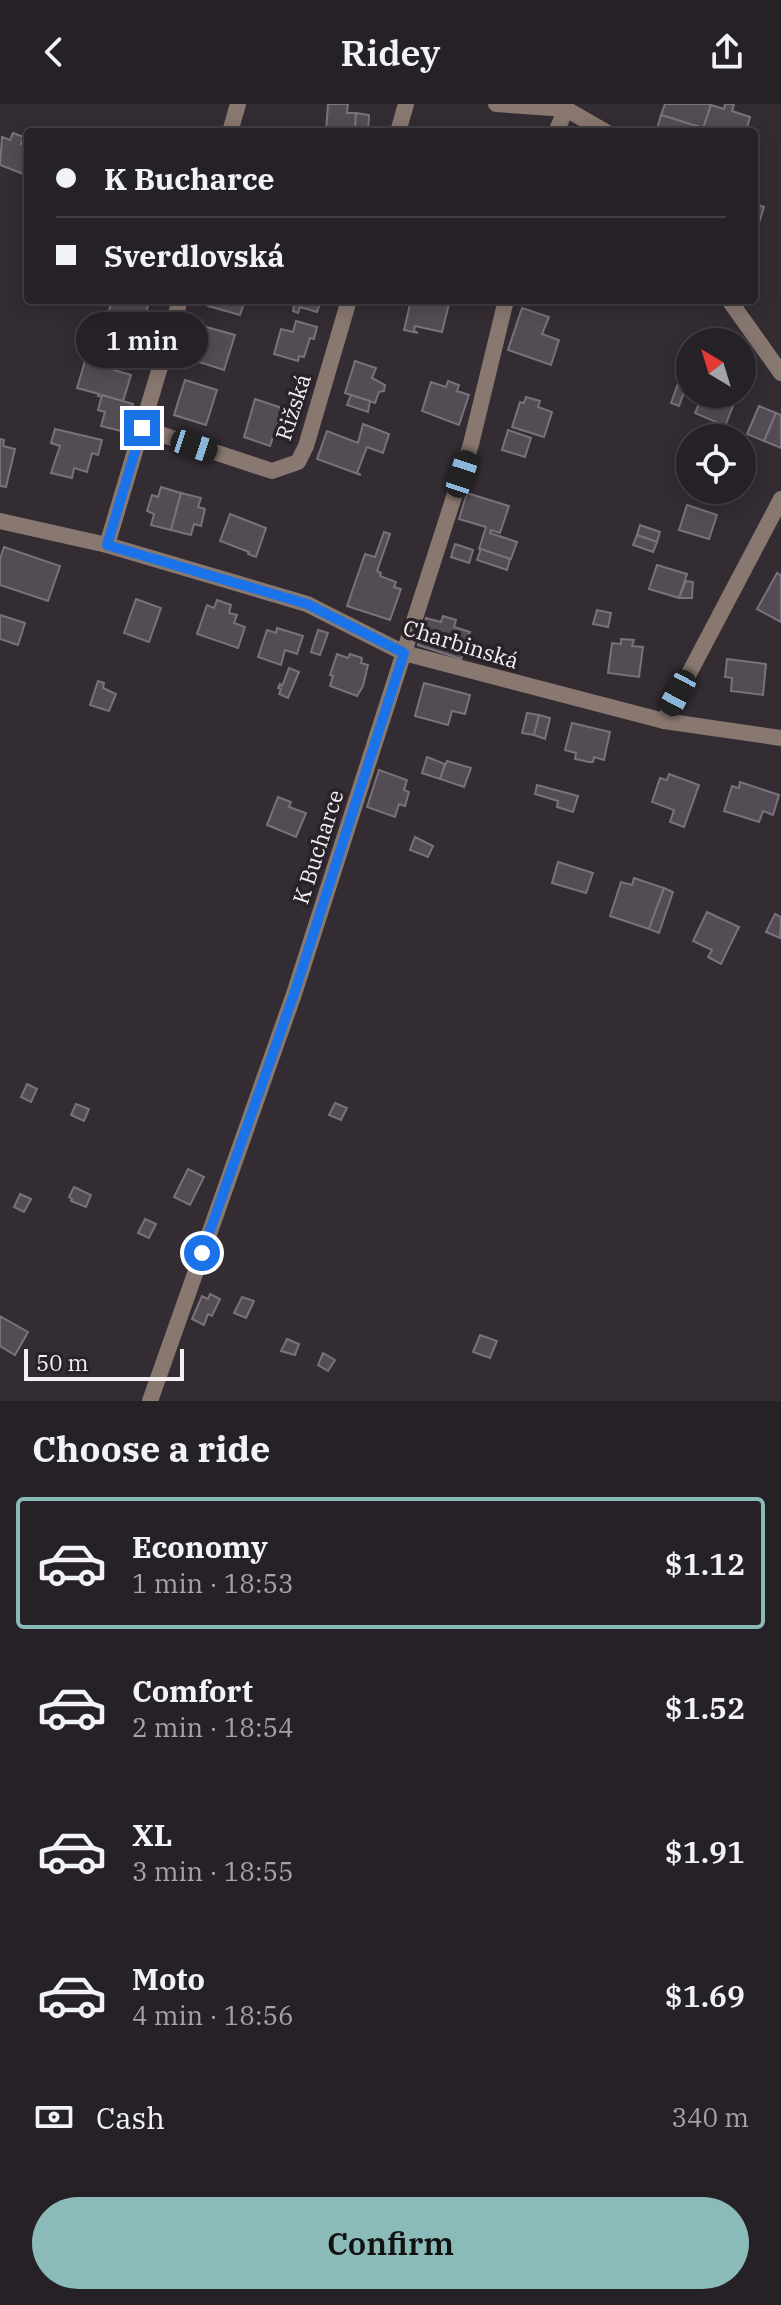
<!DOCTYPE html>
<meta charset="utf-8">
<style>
:root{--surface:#262126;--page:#322e32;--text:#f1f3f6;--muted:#a4a3a7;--line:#423e43;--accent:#8bbbb9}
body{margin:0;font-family:"IBM Plex Serif",serif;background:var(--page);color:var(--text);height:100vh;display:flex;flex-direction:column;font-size:30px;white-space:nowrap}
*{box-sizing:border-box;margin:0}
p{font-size:26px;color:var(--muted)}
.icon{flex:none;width:44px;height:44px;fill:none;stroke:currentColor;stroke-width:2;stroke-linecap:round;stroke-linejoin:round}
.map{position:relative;height:1297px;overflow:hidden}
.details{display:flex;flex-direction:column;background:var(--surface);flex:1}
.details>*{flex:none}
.top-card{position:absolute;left:24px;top:24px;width:734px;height:176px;border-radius:8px;box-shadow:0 4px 20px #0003,0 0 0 2px var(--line);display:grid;align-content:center;height:176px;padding:0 32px;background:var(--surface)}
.needle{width:52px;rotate:322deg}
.buttons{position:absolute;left:676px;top:224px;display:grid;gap:16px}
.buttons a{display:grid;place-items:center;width:80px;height:80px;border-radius:50%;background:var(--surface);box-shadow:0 4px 20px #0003,0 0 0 2px var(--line);font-size:40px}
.scale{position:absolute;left:24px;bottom:20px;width:160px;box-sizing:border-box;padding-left:8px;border:4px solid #f3eff3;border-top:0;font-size:22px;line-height:28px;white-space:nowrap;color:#f3eff3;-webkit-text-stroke:6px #292229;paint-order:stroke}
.end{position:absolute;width:36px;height:36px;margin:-18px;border:10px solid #1a73e8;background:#fff;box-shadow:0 0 0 4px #fff}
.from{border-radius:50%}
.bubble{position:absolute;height:56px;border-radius:28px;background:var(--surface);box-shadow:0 4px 20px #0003,0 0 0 2px var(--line);font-size:26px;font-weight:600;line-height:56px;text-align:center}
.car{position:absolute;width:24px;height:48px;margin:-24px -12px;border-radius:10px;box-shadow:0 0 6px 2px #0007;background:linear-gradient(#222 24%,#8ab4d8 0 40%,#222 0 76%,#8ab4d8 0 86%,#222 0)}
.top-card b{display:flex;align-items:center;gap:28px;height:76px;font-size:30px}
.top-card b+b{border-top:2px solid var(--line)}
.top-card i{width:20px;height:20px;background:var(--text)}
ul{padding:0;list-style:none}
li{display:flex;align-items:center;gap:24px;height:132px;margin:0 16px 12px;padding:0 16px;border:4px solid transparent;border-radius:8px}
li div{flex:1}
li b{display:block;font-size:30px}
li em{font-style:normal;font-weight:600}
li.active{border-color:var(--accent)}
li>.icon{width:72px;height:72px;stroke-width:1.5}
h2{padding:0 32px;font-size:36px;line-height:96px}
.pay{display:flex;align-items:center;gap:20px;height:88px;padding:0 32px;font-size:30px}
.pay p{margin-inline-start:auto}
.action{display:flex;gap:16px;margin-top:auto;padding:16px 32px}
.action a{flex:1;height:92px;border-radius:48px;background:var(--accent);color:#111;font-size:32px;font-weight:600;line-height:92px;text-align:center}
header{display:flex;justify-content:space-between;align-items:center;height:104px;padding:0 32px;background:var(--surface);font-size:36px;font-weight:600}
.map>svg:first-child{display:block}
.building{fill:#544c54;stroke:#7a717a;stroke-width:2}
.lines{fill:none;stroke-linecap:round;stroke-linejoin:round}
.minor{stroke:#887870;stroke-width:16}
.route{stroke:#1a73e8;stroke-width:10}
.labels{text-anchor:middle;stroke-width:7;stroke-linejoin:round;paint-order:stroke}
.street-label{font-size:22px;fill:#f3eff3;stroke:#292229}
</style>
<header><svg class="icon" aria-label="back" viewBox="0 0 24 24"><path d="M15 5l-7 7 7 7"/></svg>Ridey<svg class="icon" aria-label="share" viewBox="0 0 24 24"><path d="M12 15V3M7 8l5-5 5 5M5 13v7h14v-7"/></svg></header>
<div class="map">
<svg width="781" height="1297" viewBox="0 0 781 1297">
<rect width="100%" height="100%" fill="#332c33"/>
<g class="building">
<path d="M328,0H348L347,9H356L355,28H326Z"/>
<path d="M665,0H708L711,1L703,24L661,11Z"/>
<path d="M725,0H734L732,7L750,13L746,28H702L711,1L724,5Z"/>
<path d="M356,9L369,11L368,28H355Z"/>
<path d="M661,11L703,24L702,28H656Z"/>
<path d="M13,29L24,33L21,40L28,43L26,71L0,61L2,33L10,36Z"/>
<path d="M754,99L764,103L754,135Z"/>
<path d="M112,196H150L140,227L106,216Z"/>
<path d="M210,196H245L240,211L208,202Z"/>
<path d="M282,196H321L317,208L300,203L298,209L293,207L294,201Z"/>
<path d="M418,196H450L442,228L415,222L414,227L418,229L404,226L410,200L417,201Z"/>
<path d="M522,204L549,213L542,230L559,236L551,261L508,246Z"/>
<path d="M296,217L317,223L314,235L310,234L304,253L299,252L298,257L274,250L281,225L293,228Z"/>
<path d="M203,222L235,231L224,266L193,256Z"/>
<path d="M85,257L100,262L101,257L116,262L114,266L131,271L123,297L98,292L99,290L77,284Z"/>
<path d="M355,257L376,264L372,274L385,281L384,287L379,288L375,299L345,289Z"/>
<path d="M185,276L217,286L206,321L174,311Z"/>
<path d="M448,277L459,281L457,287L469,291L459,321L422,307L431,278L446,283Z"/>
<path d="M678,280L686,283L679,302L671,299Z"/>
<path d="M703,290L733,302L725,322L695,309Z"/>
<path d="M102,291L133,300L125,328L101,322L105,308L98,306Z"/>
<path d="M351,291L370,297L368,308L347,301Z"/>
<path d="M526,293L540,297L538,303L552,308L544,333L512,323L520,298L524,299Z"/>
<path d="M255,295L282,304L276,330H274L270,342L244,333Z"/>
<path d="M759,302L776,309L764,337L747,330Z"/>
<path d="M776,309L781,311V344L764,337Z"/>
<path d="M363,320L389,330L383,349L367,343L357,369L361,371L317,355L327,327L358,339Z"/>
<path d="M55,325L102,336L98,351L92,349L87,368L74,364L72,374L51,369L60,342L51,339Z"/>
<path d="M508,326L531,334L525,353L502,346Z"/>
<path d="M0,335L4,336L3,342L15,345L6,383L0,382Z"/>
<path d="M161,383L181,389L171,426L151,421L154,410L147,407L152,391L158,393Z"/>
<path d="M181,389L201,394L198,403L205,405L201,422L194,420L191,431L171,426Z"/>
<path d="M467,389L509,402L500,429L491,426L490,429L517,438L511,455L479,445L486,423L459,415Z"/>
<path d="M687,401L717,411L709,435L679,426Z"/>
<path d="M230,410L266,424L256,453L248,450L249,448L220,437Z"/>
<path d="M640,421L660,428L657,438L637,431Z"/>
<path d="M384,428L390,430L377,467L381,469L380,472L396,478L394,483L401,485L390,516L347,502L365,450L375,453Z"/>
<path d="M637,431L657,438L653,448L633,441Z"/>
<path d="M455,440L473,446L469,459L451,453Z"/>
<path d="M4,443L60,462L48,497L0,481V455Z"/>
<path d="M481,445L510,455L507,466L477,456Z"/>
<path d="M657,461L687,470L679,494L649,485Z"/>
<path d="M777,469L781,471V518L757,505Z"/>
<path d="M686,477L693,478L692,494H679Z"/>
<path d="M136,495L161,504L149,538L124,529Z"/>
<path d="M217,496L231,501L229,509L237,511L234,519L245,523L238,544L197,530L207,501L214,504Z"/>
<path d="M597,506L611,509L608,523L593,520Z"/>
<path d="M0,511L25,519L18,541L0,535Z"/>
<path d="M443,512L456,516L454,523L470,528L461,555L418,541L426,514L441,518Z"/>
<path d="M277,524L303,532L297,550L285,546L281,561L258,553L267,526L276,529Z"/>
<path d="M318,526L328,529L320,551L311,548Z"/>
<path d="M621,535L634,536L632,542L643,543L639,573L608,569L612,539L621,540Z"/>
<path d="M337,550L348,554L350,550L362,554L361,559L368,561L363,582L357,592L330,582L333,572L330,571Z"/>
<path d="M727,555L766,560L763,591L731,587L732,574L725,573Z"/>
<path d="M289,564L299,568L288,594L279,590L281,585L278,584L280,580L282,582Z"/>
<path d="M98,577L104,579L103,584L116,590L109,607L90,601Z"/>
<path d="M424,579L470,591L465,610L452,607L448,621L415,612Z"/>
<path d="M527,609L539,611L534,631L522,629Z"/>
<path d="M539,611L550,614L545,635L534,631Z"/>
<path d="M572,619L610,628L604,656L594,653L593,658H589L575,655L576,649L565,646Z"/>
<path d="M427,653L445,660L440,675L422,669Z"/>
<path d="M447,657L471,664L464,683L440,675Z"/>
<path d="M379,666L407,676L404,686L409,688L405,702L399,700L395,713L367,703Z"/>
<path d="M669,670L699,681L684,723L670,718L674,706L652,698L660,674L667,676Z"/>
<path d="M740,678L779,691L773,711L763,707L759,718L724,707L732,682L739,684Z"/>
<path d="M537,681L578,692L573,708L557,703L558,697L535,690Z"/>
<path d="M278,693L291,698L289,703L306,709L296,733L267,721Z"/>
<path d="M415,733L433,742L428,753L410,746Z"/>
<path d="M558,758L593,769L586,789L552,779Z"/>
<path d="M634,774L664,784L649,825L610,812L621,778L632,781Z"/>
<path d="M664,784L673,788L659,829L649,825Z"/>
<path d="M707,808L739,823L721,860L708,853L712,846L693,837Z"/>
<path d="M775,810L781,813L780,834L766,828Z"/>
<path d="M27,980L37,985L31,998L21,993Z"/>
<path d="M335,999L347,1004L341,1016L329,1011Z"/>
<path d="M76,1000L89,1005L84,1017L71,1011Z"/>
<path d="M188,1065L204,1073L190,1101L174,1093Z"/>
<path d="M74,1083L91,1091L86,1103L71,1097L72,1095L69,1093Z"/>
<path d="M20,1090L31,1095L24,1108L14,1103Z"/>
<path d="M145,1115L156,1120L149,1134L138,1129Z"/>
<path d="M210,1190L220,1195L212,1212L208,1210L204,1221L192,1215L202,1192L208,1195Z"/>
<path d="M242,1193L254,1197L246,1214L234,1209Z"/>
<path d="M0,1212L28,1228L15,1251L0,1242Z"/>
<path d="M480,1231L497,1237L490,1254L473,1248Z"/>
<path d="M287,1235L299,1240L295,1251L281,1247Z"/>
<path d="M323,1249L335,1256L328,1267L318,1261Z"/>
</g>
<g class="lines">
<g class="minor">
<path d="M496,0L566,5L606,28"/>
<path d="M230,28L238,0"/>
<path d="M398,28L406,0"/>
<path d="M556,28L566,5"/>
<path d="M729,196L781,269"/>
<path d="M142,324L272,367L298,358L306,342L349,196"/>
<path d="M0,417L107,441L307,500L404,549L664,617L781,634"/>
<path d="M107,441L180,196"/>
<path d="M664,617L781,395"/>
<path d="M150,1297L294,890L471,340L506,196"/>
</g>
</g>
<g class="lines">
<path class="route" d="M142,324L107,441L307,500L404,549L294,890L202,1149"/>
</g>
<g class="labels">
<g class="street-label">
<text transform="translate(293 303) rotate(-72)" y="8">Rižská</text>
<text transform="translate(461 540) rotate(17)" y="8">Charbinská</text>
<text transform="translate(318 743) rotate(-72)" y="8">K Bucharce</text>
</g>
</g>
</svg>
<div class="buttons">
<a><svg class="needle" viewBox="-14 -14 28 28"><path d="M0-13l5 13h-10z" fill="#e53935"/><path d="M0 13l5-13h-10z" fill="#a4a3a7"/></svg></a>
<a><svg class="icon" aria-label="locate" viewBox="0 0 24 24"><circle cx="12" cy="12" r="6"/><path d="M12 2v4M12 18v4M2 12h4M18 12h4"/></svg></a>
</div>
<div class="scale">50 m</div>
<i class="end from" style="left:202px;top:1149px"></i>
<i class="end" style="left:142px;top:324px"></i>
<div class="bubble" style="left:76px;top:208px;width:132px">1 min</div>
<i class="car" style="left:194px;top:342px;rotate:108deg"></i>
<i class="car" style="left:462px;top:370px;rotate:18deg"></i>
<i class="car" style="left:678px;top:589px;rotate:208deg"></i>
<div class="top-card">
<b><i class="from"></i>K Bucharce</b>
<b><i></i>Sverdlovská</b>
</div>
</div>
<section class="details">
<h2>Choose a ride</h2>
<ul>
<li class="active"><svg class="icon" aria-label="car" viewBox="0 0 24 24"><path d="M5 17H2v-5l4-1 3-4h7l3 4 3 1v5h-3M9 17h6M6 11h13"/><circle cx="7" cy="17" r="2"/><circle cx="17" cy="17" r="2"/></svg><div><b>Economy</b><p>1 min · 18:53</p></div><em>$1.12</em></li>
<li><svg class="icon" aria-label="car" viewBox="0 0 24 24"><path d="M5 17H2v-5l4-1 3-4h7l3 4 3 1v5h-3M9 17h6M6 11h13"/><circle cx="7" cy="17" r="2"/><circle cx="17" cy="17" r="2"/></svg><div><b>Comfort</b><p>2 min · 18:54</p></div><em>$1.52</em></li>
<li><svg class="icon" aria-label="car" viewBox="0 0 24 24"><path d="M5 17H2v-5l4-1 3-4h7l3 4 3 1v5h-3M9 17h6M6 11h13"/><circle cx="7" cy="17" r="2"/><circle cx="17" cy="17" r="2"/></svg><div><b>XL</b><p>3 min · 18:55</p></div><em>$1.91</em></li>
<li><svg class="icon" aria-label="car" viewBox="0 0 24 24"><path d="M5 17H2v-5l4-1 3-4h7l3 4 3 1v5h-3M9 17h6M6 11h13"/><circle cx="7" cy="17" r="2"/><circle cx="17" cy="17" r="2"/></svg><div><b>Moto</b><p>4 min · 18:56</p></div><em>$1.69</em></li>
</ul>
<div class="pay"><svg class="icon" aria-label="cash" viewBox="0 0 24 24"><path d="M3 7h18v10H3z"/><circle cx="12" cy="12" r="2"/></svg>Cash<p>340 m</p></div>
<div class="action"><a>Confirm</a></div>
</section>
